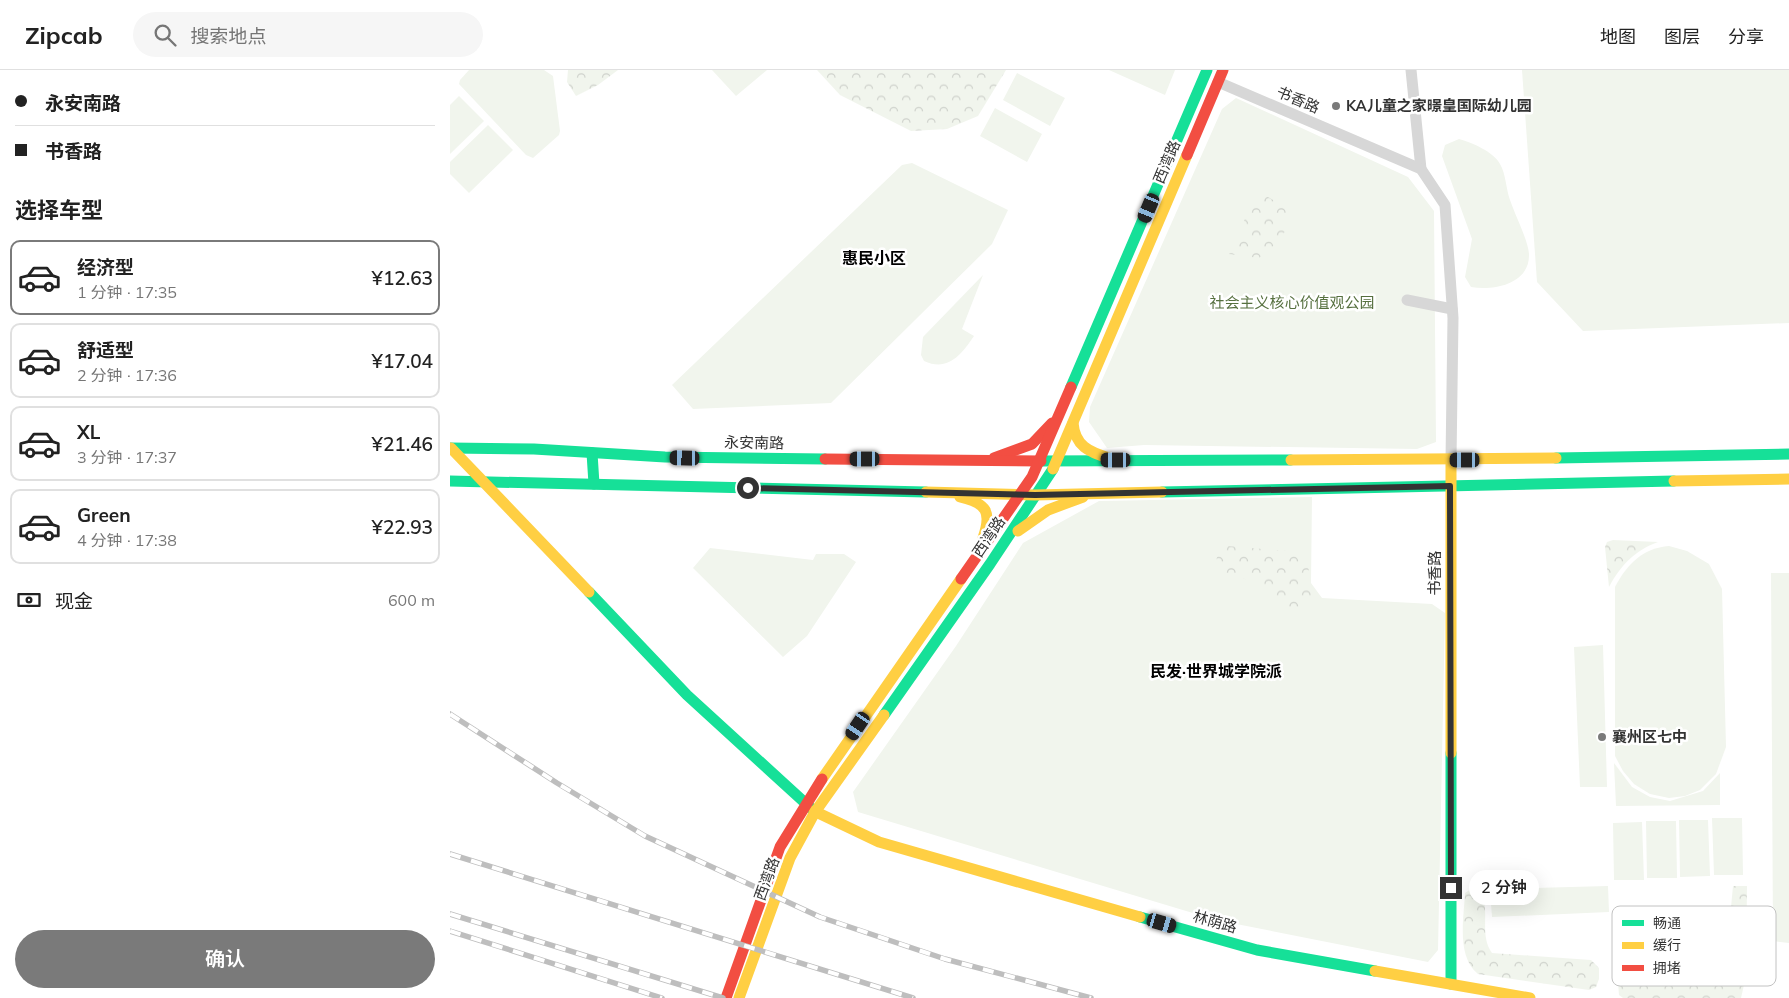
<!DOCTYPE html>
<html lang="zh">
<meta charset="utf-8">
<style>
:root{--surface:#fff;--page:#f6f6f6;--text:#222;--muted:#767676;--line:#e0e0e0;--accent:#7a7a7a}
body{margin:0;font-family:Mulish,"Noto Sans SC",sans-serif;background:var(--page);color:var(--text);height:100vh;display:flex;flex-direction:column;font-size:19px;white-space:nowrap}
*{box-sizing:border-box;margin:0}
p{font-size:16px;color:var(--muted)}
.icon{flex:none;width:28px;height:28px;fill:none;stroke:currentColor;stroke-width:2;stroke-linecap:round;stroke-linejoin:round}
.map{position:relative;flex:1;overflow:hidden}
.sheet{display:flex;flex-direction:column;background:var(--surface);width:450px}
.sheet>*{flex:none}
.top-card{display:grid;align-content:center;height:110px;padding:0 15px;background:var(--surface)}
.end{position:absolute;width:22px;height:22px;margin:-11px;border:6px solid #333;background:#fff;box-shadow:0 0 0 2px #fff}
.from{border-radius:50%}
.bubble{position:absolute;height:35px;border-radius:18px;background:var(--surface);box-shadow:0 5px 20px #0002;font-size:16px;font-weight:600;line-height:35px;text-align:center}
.car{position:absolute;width:15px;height:30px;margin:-15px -8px;border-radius:6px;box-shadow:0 0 4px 1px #0007;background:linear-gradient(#222 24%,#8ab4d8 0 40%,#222 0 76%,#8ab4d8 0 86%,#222 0)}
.top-card b{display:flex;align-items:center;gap:18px;height:48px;font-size:19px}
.top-card b+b{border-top:1px solid var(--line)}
.top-card i{width:12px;height:12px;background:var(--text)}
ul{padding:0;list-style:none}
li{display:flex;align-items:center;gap:15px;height:75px;margin:0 10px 8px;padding:0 5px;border:2px solid var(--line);border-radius:10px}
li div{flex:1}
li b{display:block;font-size:19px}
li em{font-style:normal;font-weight:600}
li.selected{border-color:var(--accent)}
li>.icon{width:45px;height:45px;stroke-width:1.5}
h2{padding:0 15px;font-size:22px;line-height:60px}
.pay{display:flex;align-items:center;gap:12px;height:55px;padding:0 15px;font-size:19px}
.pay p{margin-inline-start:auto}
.primary-button{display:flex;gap:10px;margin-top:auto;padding:10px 15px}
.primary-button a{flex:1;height:58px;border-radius:30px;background:var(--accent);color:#fff;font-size:20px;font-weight:600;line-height:58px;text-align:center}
header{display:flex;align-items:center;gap:30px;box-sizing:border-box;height:70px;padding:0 25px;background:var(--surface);border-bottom:1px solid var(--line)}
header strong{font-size:24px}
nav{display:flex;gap:28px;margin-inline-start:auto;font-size:18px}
.search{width:350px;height:45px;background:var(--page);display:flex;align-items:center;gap:12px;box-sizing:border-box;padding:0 18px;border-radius:28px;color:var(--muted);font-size:19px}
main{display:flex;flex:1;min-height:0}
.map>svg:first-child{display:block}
.green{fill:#f1f5ed}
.forest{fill:url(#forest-crowns)}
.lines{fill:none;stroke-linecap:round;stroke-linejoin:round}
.street{stroke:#d7d7d7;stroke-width:11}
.fast{stroke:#16e098;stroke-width:11}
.slow{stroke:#ffcf43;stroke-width:11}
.jam{stroke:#f24e42;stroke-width:11}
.rail-casing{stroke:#bebebe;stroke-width:5.5}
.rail{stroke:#fff;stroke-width:4;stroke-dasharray:11;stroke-linecap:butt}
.route{stroke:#333;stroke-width:6}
.poi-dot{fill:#7a7a7a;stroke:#fff;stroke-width:2}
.labels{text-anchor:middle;stroke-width:5;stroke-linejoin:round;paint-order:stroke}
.street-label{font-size:15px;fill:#333;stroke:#fff}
.poi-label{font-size:15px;font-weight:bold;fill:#333;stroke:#fff;text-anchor:start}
.park-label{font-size:15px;fill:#56703f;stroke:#fff}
.neighbourhood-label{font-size:16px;font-weight:bold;fill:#000;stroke:#fff}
.key{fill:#fff;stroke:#c2c2c2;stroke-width:1}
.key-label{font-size:14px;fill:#333}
</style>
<header>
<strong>Zipcab</strong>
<div class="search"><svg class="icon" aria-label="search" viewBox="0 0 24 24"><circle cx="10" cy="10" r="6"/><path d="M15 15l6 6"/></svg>搜索地点</div>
<nav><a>地图</a><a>图层</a><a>分享</a></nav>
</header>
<main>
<section class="sheet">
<div class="top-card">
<b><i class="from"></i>永安南路</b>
<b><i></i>书香路</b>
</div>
<h2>选择车型</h2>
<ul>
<li class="selected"><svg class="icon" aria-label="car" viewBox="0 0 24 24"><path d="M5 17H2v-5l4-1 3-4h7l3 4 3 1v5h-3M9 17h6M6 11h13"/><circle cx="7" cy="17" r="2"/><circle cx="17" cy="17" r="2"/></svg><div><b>经济型</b><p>1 分钟 · 17:35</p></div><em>¥12.63</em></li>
<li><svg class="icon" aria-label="car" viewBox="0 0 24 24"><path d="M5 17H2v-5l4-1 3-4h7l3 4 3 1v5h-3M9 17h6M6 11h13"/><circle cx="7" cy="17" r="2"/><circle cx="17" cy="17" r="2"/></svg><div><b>舒适型</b><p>2 分钟 · 17:36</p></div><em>¥17.04</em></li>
<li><svg class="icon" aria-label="car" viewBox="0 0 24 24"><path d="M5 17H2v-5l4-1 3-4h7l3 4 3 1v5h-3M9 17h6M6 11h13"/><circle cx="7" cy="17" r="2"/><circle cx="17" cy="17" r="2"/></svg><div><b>XL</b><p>3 分钟 · 17:37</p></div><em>¥21.46</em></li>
<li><svg class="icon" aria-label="car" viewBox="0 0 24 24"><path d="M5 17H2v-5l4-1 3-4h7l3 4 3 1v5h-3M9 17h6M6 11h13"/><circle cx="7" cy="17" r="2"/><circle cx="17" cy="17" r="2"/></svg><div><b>Green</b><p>4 分钟 · 17:38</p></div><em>¥22.93</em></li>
</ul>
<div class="pay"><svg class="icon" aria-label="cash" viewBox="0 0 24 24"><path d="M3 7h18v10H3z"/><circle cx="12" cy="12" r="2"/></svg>现金<p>600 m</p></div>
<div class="primary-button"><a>确认</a></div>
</section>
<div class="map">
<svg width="1339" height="928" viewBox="0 0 1339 928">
<defs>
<pattern id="forest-crowns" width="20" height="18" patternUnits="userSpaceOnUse" patternTransform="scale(1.25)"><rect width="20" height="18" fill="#f1f5ed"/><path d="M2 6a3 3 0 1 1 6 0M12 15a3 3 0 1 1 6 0" fill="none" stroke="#cfd2cc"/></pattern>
</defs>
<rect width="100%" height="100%" fill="#fff"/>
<g class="green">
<path d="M19,0H94L103,6L110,61L109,65L83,88L76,85L9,14L10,10Z"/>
<path d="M262,0H317L286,26Z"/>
<path d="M659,0H725L715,25Z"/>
<path d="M1072,0H1339V253L1133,261L1087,212Z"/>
<path d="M567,3L615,28L600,56L553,30Z"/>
<path d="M9,26L34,51L0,84V35Z"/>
<path d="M786,28L958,107L984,141L986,372L967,379L694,375L657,378L639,352L640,337L772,39Z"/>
<path d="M545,38L592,64L577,92L530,66Z"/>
<path d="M38,55L63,80L19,123L0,104V92Z"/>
<path d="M1009,69C1021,72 1044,82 1050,94C1056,104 1056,119 1060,130C1065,145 1078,170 1079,184C1080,214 1044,221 1021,217L1015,207L1022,169L992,86L995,75Z"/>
<path d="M462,93L558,140L542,174L381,333L243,339L222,315L452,95Z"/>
<path d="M533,205L512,259L524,266C511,285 498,302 474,291L471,285L473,267Z"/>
<path d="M862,427L861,513L872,528L982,534L995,543L988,880L978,892L766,850L408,742L403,722L506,576L573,473L649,431Z"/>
<path d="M1219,476L1237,481L1259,494L1272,519L1276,677L1266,704L1250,720L1235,726L1219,728L1200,724L1184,714L1173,701L1165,686V517C1177,494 1193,478 1219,476Z"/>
<path d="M260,478L363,490L366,484H394L406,492L357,566L333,587L243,498Z"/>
<path d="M1321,503H1339V873L1323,871Z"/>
<path d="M1153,575L1157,717H1130L1124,577Z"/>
<path d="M1164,693L1182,717L1200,727L1220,731L1253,721L1270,703V735L1166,736Z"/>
<path d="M1262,748H1292L1293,805H1264Z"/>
<path d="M1229,750H1258L1260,806L1230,807Z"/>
<path d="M1196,751H1226L1227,808H1197Z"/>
<path d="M1192,752L1194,810H1164L1163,753Z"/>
<path d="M1158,816L1159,842L1042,847L1040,819Z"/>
</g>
<g class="forest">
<path d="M118,0H168L148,15L126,26L117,12Z"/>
<path d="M367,0H556L528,46L497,59L461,61L390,25Z"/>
<path d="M816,126L842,140L832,169L809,188L779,184L798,142Z"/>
<path d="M1163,470L1208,472C1184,481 1171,495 1159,517L1155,477L1157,472Z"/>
<path d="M778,476L850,482C863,493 857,510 862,526C830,558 832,524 811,513C797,506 782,512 765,502C766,491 766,480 778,476Z"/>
<path d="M1283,816H1297L1296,906L1291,928H1173L1169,925L1167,900L1171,891H1270L1277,880Z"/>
<path d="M1024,817H1029C1042,837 1028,864 1042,883L1141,890L1149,898V909L1146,917L1139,920L1028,904C1006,886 1014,848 1015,823Z"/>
</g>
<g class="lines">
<g class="street">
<path d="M961,0L971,99"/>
<path d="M768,12L971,99L995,135L1003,248L1001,390"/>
<path d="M957,230L1002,239"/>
</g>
<g class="fast">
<path d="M621,317L757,0"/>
<path d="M0,378L84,379L215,387L375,389"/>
<path d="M142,383L144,414"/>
<path d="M1106,388L1339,384"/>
<path d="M591,391L841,390"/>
<path d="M0,411L476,422"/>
<path d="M712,422L1224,411"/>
<path d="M139,522L237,625L364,741"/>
<path d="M434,645L540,494L603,399"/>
<path d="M1001,683V914"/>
<path d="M690,847L807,880L925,901"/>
</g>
<g class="slow">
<path d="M623,353C625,376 639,382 659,388"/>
<path d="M1,378L139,522"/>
<path d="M841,390L1106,388"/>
<path d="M1001,390V683"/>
<path d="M603,399L737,85"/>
<path d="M1224,411L1339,409"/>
<path d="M476,422L585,425L712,422"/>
<path d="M510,427C537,433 542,442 533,468"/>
<path d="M568,461L598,440L633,427"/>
<path d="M372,709L511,509"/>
<path d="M364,741L429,772L690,847"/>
<path d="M925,901L1080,928"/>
<path d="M289,928L340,788L365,742L434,645"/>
</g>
<g class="jam">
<path d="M737,85L773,0"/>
<path d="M544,388L582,374L602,353"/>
<path d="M375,389L591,391"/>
<path d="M511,509L582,407L621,317"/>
<path d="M276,928L330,777L372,709"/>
</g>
<g class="rail-casing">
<g id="rail">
<path d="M0,644L107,713L195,766L370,847L495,889L641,928"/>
<path d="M0,784L463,928"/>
<path d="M0,844L273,928"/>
<path d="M0,861L212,928"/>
</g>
</g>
<use href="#rail" class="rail"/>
</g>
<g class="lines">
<path class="route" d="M298,418L585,425L1000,416L1001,818"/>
</g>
<g class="poi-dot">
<circle cx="886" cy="36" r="5"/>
<circle cx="1152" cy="667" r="5"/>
</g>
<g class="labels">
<g class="street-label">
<text transform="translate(848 30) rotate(23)" y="5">书香路</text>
<text transform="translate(717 92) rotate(-67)" y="5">西湾路</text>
<text transform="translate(304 373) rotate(1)" y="5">永安南路</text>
<text transform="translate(539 467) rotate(-56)" y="5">西湾路</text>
<text transform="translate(985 503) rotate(-90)" y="5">书香路</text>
<text transform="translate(317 809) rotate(-70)" y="5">西湾路</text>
<text transform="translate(765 852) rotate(16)" y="5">林荫路</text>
</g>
<g class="poi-label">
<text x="896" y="41">KA儿童之家暻皇国际幼儿园</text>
<text x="1162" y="672">襄州区七中</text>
</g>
<g class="park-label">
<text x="842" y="238">社会主义核心价值观公园</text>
</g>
<g class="neighbourhood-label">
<text x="424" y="194">惠民小区</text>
<text x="766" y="607">民发·世界城学院派</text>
</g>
</g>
<rect x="1162" y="836" width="164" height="80" rx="8" class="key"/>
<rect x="1172" y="850" width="22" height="6" fill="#16e098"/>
<rect x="1172" y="872" width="22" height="7" fill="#ffcf43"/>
<rect x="1172" y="895" width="22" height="6" fill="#f24e42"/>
<g class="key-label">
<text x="1203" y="858">畅通</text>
<text x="1203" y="880">缓行</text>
<text x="1203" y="903">拥堵</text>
</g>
</svg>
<i class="end from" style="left:298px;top:418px"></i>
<i class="end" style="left:1001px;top:818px"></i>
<div class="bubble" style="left:1019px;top:800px;width:70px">2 分钟</div>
<i class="car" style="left:699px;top:138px;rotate:203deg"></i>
<i class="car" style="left:235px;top:388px;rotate:271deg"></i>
<i class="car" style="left:415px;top:389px;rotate:270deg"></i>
<i class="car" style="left:666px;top:390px;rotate:270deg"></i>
<i class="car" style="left:1015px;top:390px;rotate:270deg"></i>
<i class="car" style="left:408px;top:656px;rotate:214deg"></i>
<i class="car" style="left:712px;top:853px;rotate:106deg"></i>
</div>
</main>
